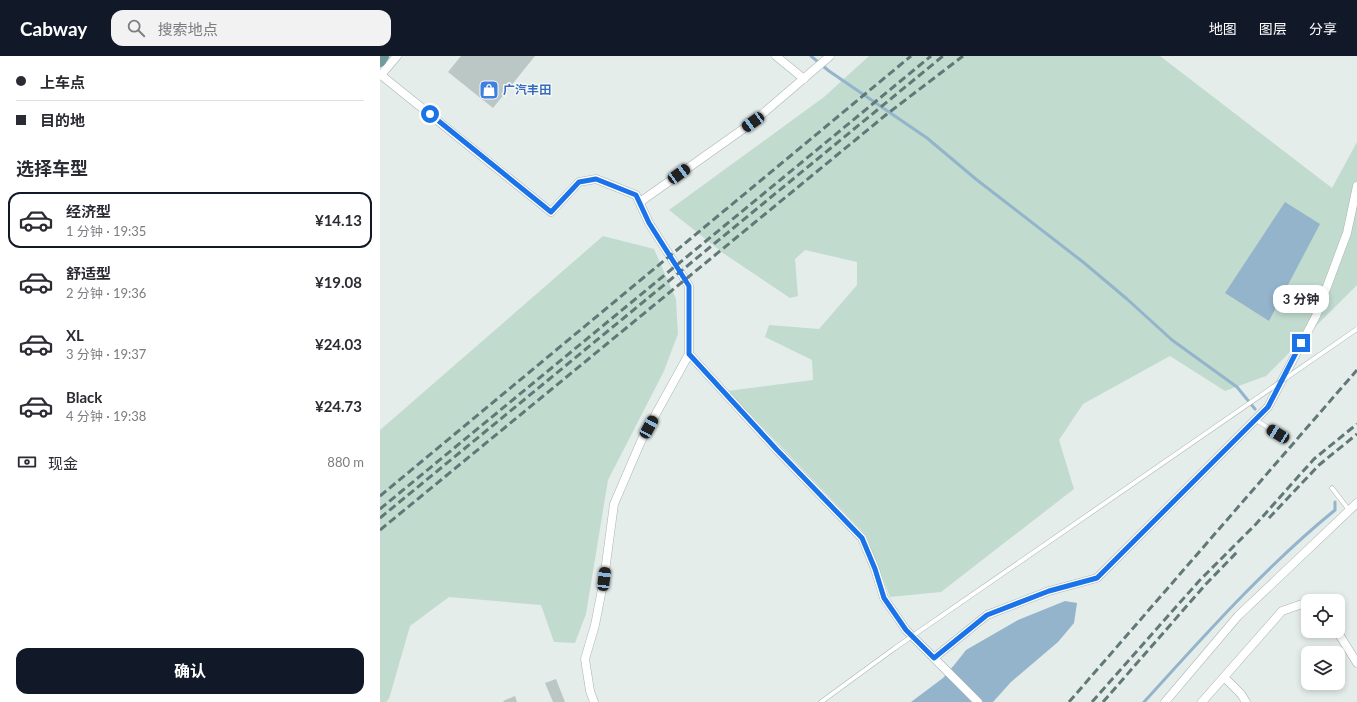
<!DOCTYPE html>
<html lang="zh">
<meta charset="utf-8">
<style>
:root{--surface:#fff;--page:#f2f2f3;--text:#2b2b33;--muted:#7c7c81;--line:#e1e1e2;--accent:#111827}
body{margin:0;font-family:Lato,"Noto Sans SC",sans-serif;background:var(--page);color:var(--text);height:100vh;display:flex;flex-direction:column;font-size:15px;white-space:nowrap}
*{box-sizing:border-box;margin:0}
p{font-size:13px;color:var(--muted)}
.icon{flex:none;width:22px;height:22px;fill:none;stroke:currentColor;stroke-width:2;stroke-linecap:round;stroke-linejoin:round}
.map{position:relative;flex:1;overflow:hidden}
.details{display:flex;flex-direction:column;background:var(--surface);width:380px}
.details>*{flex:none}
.top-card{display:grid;align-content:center;height:88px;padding:0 16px;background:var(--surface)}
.fabs{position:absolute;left:921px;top:538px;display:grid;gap:8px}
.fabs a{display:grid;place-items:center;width:44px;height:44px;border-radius:8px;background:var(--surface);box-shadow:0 2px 6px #0003;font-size:20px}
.end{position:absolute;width:18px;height:18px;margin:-9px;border:5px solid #1a73e8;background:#fff;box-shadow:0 0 0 2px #fff}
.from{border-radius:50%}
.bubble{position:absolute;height:28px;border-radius:12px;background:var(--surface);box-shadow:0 2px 6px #0003;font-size:13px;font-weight:700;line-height:28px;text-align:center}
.car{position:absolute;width:12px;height:24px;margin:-12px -6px;border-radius:5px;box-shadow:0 0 3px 1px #0007;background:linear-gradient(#222 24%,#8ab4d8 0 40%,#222 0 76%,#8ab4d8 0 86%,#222 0)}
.top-card b{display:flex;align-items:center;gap:14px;height:38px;font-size:15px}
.top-card b+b{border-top:1px solid var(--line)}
.top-card i{width:10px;height:10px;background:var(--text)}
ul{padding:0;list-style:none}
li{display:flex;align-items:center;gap:12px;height:56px;margin:0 8px 6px;padding:0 8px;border:2px solid transparent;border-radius:12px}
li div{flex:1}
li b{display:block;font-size:15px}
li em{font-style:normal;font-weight:700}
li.selected{border-color:var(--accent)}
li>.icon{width:36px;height:36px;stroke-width:1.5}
h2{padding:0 16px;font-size:18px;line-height:48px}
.pay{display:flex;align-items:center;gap:10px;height:44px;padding:0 16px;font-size:15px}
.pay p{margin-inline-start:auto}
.primary-button{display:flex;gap:8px;margin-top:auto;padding:8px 16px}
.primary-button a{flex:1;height:46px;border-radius:12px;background:var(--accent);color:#fff;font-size:16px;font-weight:700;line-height:46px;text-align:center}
header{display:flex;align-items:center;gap:24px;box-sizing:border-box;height:56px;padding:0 20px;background:var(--accent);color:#fff}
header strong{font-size:19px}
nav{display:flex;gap:22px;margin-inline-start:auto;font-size:14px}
.search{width:280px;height:36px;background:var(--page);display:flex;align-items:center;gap:10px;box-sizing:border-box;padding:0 14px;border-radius:12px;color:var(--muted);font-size:15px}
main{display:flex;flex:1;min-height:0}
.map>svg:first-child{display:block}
.green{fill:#c1dbcf}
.water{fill:#94b4cb}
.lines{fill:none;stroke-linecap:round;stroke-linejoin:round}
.stream{stroke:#94b4cb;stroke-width:3}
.building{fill:#bbc7c5}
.lane-casing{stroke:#a8b5b3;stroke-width:5}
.street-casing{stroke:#a8b5b3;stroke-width:9}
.primary-casing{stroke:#c2c9c8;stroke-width:13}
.lane{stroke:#fff;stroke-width:4}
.street{stroke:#fff;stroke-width:8}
.primary{stroke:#6f9d9d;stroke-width:12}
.rail{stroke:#617878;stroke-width:3;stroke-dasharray:8 4;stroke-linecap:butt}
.lane-bridge-casing{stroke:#a8b5b3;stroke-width:5;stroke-linecap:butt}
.lane-bridge{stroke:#fff;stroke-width:4}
.route{stroke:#1a73e8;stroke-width:5}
.labels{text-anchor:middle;stroke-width:3;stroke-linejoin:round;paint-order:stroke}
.shop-label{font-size:12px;font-weight:bold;fill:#366cbe;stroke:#f6f9f8;text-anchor:start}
</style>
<header>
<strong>Cabway</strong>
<div class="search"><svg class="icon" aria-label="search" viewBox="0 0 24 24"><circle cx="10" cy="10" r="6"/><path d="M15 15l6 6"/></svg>搜索地点</div>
<nav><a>地图</a><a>图层</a><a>分享</a></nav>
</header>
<main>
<section class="details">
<div class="top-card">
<b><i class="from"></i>上车点</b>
<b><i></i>目的地</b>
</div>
<h2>选择车型</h2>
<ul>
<li class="selected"><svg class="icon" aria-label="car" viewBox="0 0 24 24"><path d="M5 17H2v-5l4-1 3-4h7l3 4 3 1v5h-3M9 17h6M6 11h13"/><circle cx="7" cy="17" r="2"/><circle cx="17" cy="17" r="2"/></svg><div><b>经济型</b><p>1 分钟 · 19:35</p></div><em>¥14.13</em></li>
<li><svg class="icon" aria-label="car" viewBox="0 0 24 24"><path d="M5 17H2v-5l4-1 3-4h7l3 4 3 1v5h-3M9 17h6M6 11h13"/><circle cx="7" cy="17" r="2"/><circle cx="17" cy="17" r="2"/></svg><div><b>舒适型</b><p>2 分钟 · 19:36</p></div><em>¥19.08</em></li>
<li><svg class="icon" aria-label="car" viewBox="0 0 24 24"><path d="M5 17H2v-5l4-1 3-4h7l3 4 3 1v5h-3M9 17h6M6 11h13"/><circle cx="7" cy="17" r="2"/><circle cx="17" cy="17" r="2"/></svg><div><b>XL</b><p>3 分钟 · 19:37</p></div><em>¥24.03</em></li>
<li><svg class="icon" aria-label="car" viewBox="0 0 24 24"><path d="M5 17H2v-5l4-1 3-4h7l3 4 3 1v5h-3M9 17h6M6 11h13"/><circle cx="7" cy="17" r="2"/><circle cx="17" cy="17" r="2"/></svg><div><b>Black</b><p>4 分钟 · 19:38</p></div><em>¥24.73</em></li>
</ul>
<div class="pay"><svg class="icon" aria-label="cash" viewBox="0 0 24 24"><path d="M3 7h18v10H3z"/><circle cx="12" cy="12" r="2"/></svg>现金<p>880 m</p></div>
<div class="primary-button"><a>确认</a></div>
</section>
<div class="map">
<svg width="977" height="646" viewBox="0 0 977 646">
<rect width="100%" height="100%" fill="#e5edeb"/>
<g class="green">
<path d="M489,0H780L952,132L977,86V229L886,320L845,335L790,300L703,348L679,384L694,433L561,536L510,541L486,479L348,335L433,324L432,304L385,281L389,269L439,273L477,229V206L425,194L415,203L418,240L410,242L343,197L289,154L444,41Z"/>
<path d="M223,180L274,193L296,243L298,278L284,315L228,424L206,558L195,587L174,586L161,549L69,541L30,570L9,643L6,646H0V374Z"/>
</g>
<g class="water">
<path d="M905,146L940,168L889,265L845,237Z"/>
<path d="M685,545L697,547L694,567L678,586L631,626L613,646H531L563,622L575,608L586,594L638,564Z"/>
</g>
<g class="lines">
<g class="stream">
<path d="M431,0L449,15L547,82L597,124L703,206L747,243L792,284L857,331L875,353"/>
<path d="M764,646C825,579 885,511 955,454V446"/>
</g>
</g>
<g class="building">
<path d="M81,0H155L113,52L68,16Z"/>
<path d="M176,623L185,646H173L165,627Z"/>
<path d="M135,640L137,646H124L123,645Z"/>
</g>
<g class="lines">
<g class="lane-casing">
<g id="lane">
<path d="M876,364L906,383"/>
<path d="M952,432L969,454"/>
<path d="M441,646L515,592"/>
</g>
</g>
<g class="street-casing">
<g id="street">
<path d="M17,0L1,19L171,156L199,126L216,123L256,139L269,167L309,230V298L262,383L234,448L224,523L215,569L205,603L210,635L214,646"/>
<path d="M396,0L424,23"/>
<path d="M260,146L373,66L450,0"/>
<path d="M309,298L397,394L482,482L495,513L504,542L526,574L598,646"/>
<path d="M957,575L977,607"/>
<path d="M554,602L607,559L669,535L717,522L888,351L936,260L967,177L977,130"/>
<path d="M844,621L902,555L928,546"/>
<path d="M785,646L858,560L977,447"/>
<path d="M822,646L844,621L861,638L866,646"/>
</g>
</g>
<g class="primary-casing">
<path id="primary" d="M0,5L3,0"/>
</g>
<use href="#lane" class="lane"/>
<use href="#street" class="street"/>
<use href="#primary" class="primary"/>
<g class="rail">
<path d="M0,440L531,0"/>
<path d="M0,453L551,0"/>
<path d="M0,462L563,0"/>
<path d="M889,462L939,409L977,378"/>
<path d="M0,474L507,58L583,0"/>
<path d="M689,646L977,314"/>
<path d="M712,646L819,525L876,468L934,403L977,368"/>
<path d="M723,646L826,528L859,494"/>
</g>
<g class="lane-bridge-casing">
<path id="lane-bridge" d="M515,592L977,273"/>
</g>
<use href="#lane-bridge" class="lane-bridge"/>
</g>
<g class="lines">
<path class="route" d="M50,58L171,156L199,126L216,123L256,139L269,167L309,230V298L397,394L482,482L495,513L504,542L526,574L554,602L607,559L669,535L717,522L888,351L921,287"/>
</g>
<defs>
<g id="shop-square" transform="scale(1)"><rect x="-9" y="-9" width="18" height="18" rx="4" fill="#3f7fe0" stroke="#f6f9f8"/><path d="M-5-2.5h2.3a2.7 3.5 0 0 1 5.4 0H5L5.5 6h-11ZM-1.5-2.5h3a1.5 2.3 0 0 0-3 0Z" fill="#fff"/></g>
</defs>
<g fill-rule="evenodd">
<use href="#shop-square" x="109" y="34"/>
</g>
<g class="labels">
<g class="shop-label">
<text x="123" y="38">广汽丰田</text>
</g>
</g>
</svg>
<div class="fabs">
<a><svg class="icon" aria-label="locate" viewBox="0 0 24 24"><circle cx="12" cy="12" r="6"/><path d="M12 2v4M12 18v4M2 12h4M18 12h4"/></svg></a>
<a><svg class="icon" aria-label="layers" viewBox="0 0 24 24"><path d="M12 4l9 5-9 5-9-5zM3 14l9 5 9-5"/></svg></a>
</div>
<i class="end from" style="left:50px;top:58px"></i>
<i class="end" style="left:921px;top:287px"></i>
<div class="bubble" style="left:893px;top:229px;width:56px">3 分钟</div>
<i class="car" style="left:373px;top:66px;rotate:234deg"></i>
<i class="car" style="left:299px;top:118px;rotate:54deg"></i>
<i class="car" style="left:269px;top:371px;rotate:29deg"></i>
<i class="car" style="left:898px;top:378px;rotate:301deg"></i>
<i class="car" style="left:224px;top:523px;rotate:7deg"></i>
</div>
</main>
